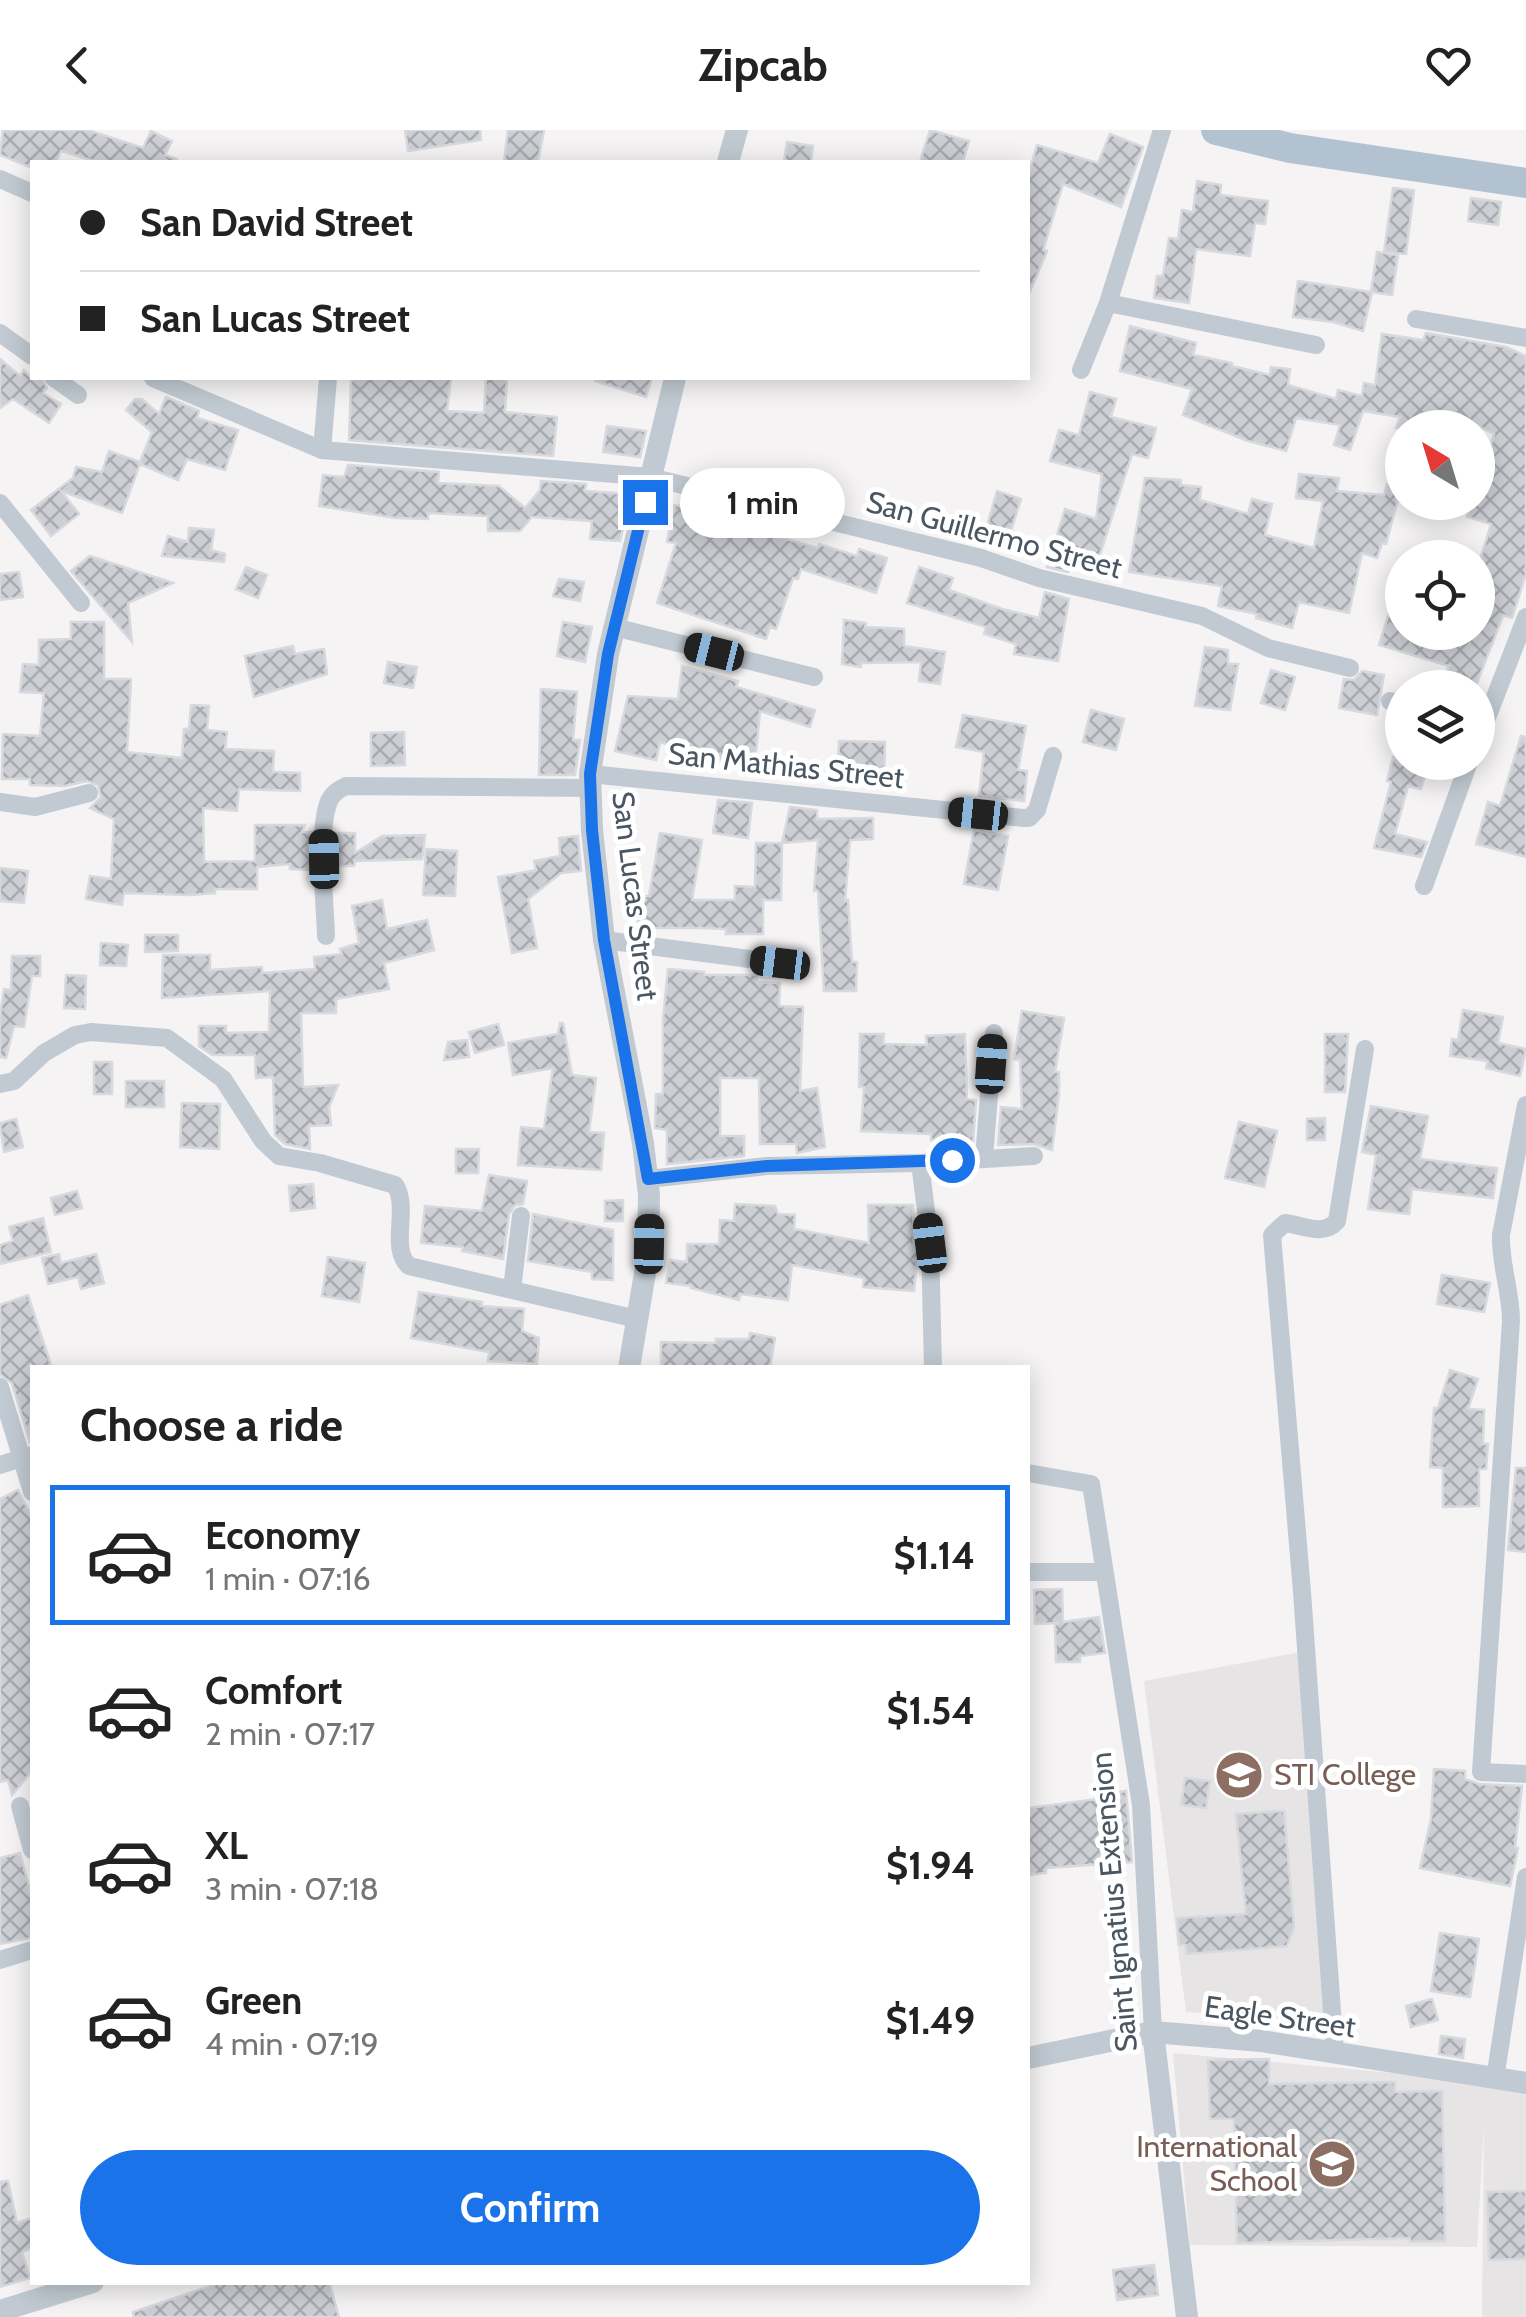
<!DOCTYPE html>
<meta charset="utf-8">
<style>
:root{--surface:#fff;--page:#f6f6f6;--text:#222;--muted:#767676;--line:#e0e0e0;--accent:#1a73e8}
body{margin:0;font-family:Cabin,sans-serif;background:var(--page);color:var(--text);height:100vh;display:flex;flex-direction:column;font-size:38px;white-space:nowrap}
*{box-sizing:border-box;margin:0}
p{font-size:32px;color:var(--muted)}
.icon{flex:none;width:55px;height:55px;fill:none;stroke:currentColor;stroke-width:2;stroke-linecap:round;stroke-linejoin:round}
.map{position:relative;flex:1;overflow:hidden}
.panel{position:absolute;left:30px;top:1235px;width:1000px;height:920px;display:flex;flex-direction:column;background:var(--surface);border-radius:0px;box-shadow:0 5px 25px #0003}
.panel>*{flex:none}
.top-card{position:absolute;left:30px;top:30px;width:1000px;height:220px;border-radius:0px;box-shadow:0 5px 25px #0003;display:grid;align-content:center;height:220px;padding:0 50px;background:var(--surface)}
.needle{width:65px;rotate:322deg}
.fabs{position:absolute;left:1385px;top:280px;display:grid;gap:20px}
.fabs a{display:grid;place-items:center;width:110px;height:110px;border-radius:50%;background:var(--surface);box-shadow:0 5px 25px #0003;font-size:50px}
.end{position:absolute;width:45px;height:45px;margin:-22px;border:12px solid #1a73e8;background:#fff;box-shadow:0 0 0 5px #fff}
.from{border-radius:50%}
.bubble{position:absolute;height:70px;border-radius:35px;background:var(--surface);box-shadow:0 5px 25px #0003;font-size:32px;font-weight:700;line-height:70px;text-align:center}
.car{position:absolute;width:30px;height:60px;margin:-30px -15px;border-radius:12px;box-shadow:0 0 8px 2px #0007;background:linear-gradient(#222 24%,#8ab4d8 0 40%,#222 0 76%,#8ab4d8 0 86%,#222 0)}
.top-card b{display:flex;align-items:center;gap:35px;height:95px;font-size:38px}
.top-card b+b{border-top:2px solid var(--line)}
.top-card i{width:25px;height:25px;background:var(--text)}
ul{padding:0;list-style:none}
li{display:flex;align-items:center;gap:30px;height:140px;margin:0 20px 15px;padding:0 30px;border:5px solid transparent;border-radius:0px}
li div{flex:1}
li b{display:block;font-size:38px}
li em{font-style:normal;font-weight:700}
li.current{border-color:var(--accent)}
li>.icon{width:90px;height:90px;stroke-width:1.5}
h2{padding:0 50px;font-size:45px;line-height:120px}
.cta{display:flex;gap:20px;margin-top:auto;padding:20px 50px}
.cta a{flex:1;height:115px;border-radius:60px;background:var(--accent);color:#fff;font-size:40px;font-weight:700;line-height:115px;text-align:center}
header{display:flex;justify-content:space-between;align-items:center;height:130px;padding:0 50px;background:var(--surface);font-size:45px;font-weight:700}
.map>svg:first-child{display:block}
.education{fill:#e6e4e5}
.building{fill:url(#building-cross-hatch);stroke:#d7d9de;stroke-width:2.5}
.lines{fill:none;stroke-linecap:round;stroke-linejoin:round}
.minor{stroke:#c1cad2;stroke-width:18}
.tertiary{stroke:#c1cad2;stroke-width:22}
.primary{stroke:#b3c2d1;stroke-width:30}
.route{stroke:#1a73e8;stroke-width:12}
.labels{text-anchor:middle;stroke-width:10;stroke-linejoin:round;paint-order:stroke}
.street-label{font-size:30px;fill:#4a5661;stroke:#fff}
.education-label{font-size:30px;fill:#785e54;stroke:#fff;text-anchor:start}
</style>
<header><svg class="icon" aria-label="back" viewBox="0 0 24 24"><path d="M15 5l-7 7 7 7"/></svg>Zipcab<svg class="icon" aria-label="heart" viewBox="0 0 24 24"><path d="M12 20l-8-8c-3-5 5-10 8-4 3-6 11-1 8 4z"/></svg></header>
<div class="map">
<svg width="1526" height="2187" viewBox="0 0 1526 2187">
<defs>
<pattern id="building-cross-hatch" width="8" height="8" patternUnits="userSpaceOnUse" patternTransform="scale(2.5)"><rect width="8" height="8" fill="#cdcfd5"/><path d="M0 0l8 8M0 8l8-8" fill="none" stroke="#a8abb0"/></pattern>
</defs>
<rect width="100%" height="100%" fill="#f5f3f3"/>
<g class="education">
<path d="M1312,1520L1336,1893L1186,1882L1144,1551Z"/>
<path d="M1173,1923L1526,1955V2187H1482L1484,1994L1477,2117L1190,2115Z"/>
</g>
<g class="building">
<path d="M3,0H88L143,18L151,1L172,11L165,25L177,29L176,32H97L61,21L56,32H32V38L0,25Z"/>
<path d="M405,0H480L481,10L408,21Z"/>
<path d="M508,0H544L538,32H504Z"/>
<path d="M930,0L969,11L963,32H920Z"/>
<path d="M1110,4L1143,17L1121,77L1063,54L1043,120L1047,121L1028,166V46L1037,15L1098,33Z"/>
<path d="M787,12L813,16L811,32H784Z"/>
<path d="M1197,51L1221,55L1220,65L1268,71L1265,94L1255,93L1250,126L1196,119L1189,173L1154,168L1157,146H1163L1169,108L1178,109L1182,80L1193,82Z"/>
<path d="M1393,58L1414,60L1406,124L1384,122Z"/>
<path d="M1471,68L1501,72L1498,95L1468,91Z"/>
<path d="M1377,122L1398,125L1392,165L1372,162L1363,201L1333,192L1293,187L1298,151L1371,162Z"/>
<path d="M1130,196L1196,213L1193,225L1232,233V236L1270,245L1271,237L1290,239L1288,255L1336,269L1338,260L1362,266L1364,253L1375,255L1382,204L1423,210L1426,203L1506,217L1526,226V444L1512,488L1503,485L1476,556L1445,545L1449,536L1379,515L1399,451H1402V502H1478V436L1491,394L1467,387L1471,372H1478V358L1494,304L1462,288L1458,298L1427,285L1423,298H1396L1400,287L1363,281L1350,320L1334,315L1340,295L1296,288L1286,321L1248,311L1183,285L1192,259L1120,241Z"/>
<path d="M0,229L20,246L24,240L32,248H42L47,258L43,263L61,274L49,293L13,269L0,278Z"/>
<path d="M354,248H451L447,281L484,283L486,248H507L505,282L557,287L553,326L349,310L351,251Z"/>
<path d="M596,248H652L646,267L595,251Z"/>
<path d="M1090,262L1116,269L1111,287L1156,298L1148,328L1132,324L1098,431L1074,424L1068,442L1047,437L1065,379L1096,389L1102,344L1050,331L1059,300L1079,305Z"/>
<path d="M166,267L199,281L197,288L238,300L225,340L187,329L178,350L140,334L122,383L61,361L79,384L51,406L31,380L73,348L76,337L102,342L109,321L140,332L152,302L126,280L135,269H142L159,284Z"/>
<path d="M607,296L646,301L640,327L603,322Z"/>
<path d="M348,335L439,342L438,353L499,356L525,378L540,360L541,351L586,354L585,361L628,364L627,382L620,411L590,409L592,391L532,387L520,401H488V386L428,383V389L396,388L319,376L323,345L344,347Z"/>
<path d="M1299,344L1339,348L1337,361L1384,365L1387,354L1402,355L1386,414L1382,413L1377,428L1362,423L1349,483L1299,472L1292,498L1256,488L1257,484L1218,476L1222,456L1129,442L1145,348L1181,350V355L1201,357L1200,370L1248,384L1252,369L1272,374L1265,405L1314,418L1323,371L1296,368Z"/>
<path d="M997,361L1021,369L1011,401L1018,403L1012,422L982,413Z"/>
<path d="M704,374L733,383L731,390L786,409L818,418L819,414L857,426L859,419L887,428L876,463L801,439L798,449L793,448L776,499L770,497L766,509L657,473L676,413L667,412L674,375L702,380Z"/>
<path d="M189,398L214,400L211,420L225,424L224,432L162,426L168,406L188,412Z"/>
<path d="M90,426L173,453L128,473L132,512L71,441Z"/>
<path d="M246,437L267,445L258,468L236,459Z"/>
<path d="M919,437L953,448L949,460L1002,479L1039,488L1045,462L1069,469L1058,531L1014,524L1016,514L984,504L986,497L907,473Z"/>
<path d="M19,442L23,467L0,470V444Z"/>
<path d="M559,449L584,452L580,471L553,466Z"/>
<path d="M844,490L866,493L865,497L904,499V516L945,522L940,554L919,551L921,532L861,533V537L842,534Z"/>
<path d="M71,492H104V549H131L127,622L182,628L184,599H189L191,575L209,576L207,600L227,602L225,619L274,621L273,642L300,643V661L239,659L237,681L203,678L204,732L255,731V695H305L302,702H311L310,740L290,739V734L257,737V759H215V763L190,765L124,763L122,775L86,769L90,746L111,749L114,689L90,678L101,667L98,655L87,651L65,656L30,655V649H2L3,604L40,606L44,563L20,562L23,534L39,535V510L71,509Z"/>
<path d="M563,492L592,497L585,532L557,526Z"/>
<path d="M293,516L295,524L324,519L327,544L254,567L245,526Z"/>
<path d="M1205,517L1228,520V534H1238L1230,580L1195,576Z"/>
<path d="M388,532L417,537L413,558L384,553Z"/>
<path d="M682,536L738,551L736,557L815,580L810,597L760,581L755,634L696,629L697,623L660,612L656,630L615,621L628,566L678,569Z"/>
<path d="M1271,540L1295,547L1285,580L1261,573Z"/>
<path d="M1362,541L1384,545L1377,585L1339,578L1344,549L1354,550Z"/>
<path d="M541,559L577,562L573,610H580L575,645H539Z"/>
<path d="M1091,580L1124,589L1116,620L1083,612Z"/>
<path d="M963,585L1026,596L1018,640L1027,641L1024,671L979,666L984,622L956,617Z"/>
<path d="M404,602L405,635L371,636V603Z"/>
<path d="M1521,606L1526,607V727L1476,714L1488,672L1500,676Z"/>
<path d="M839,611L885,612L884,654L837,652Z"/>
<path d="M1393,627L1402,630V632L1428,636L1421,659L1408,656L1395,704L1427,712L1421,727L1374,718L1391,652L1387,651Z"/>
<path d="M718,670L752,673L748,708L713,703Z"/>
<path d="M790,677L817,680V689L873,688V709L850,710L845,771L848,770L852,832H857L856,861H824L818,761H814L818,710L782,713Z"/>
<path d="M974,700L1008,706L998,760L964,754Z"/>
<path d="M336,703H355V723L382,706L425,705L422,729L355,731L354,736H335Z"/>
<path d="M660,703L702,710L692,770H735V756L755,757L756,713H782L781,770H763V804H726V799L701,798H638V766H649Z"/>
<path d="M578,706L581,741L561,743L528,769L537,818L512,823L498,747L536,740L534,731L560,726L559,708Z"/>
<path d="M426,719L457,721L455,766L423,765Z"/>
<path d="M0,738L28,741L24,773L0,771Z"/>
<path d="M382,770L387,799L427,790L434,820L384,833L389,859L336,869V883H301L303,957L338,955L329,977L331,995L309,996L310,1019L285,1014L275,1005L273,947L256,948L255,925H212L199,916V896H226V903L269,902L270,861L162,868L163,825H210V840L262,837V843L315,839L314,827L342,824L340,819L359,813L352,776Z"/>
<path d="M145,805H178V821L145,822Z"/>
<path d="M101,813L128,815L126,836L100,835Z"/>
<path d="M12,826H40V846H32L24,897L14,896L6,928L0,927V886L4,859L11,860Z"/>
<path d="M668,839L704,842V845H757V852L780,853L779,876L803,877L800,961L817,958L825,1017L797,1023L796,1014H760L759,948H720V1006H744V1026L667,1034V1000L655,998L656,964H663V889Z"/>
<path d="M66,845L86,846L85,879L64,878Z"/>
<path d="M1463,880L1503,887L1498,913L1526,919L1520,946L1486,938L1488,931L1450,926L1452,909L1458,910Z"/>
<path d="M1022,881L1064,888L1055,942H1059V964L1052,1020L1034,1014L998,1015L1001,977L1022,979L1020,930L1014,929Z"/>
<path d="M560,893H563L572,945L596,948L589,1002L604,1003L601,1040L518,1035L521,997L544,999L553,938L513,945L508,913L558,904Z"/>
<path d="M498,894L504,915L475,923L469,902Z"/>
<path d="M860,904H884L883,914L927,915L926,906L965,904L967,969L976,970L973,1013L931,1010V1004L861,1001L864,957H859Z"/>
<path d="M1325,904H1348L1345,962H1325Z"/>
<path d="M467,910L469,927L444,930L448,912Z"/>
<rect x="94" y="932" width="18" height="32"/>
<rect x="126" y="951" width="38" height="26"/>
<path d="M182,973L220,974L219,1019L180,1017Z"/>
<path d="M1371,976L1428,986L1420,1029L1497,1038L1493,1068L1412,1059L1409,1084L1368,1079L1376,1025L1362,1022Z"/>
<path d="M1325,988V1010H1307V989Z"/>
<path d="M16,989L23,1017L4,1022L0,993Z"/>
<path d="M1239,992L1277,1001L1264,1057L1225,1048Z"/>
<path d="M456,1019H479L478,1043H456Z"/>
<path d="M489,1045L527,1051L523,1074L515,1075L509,1084L503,1129L462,1121L463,1117L421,1113L425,1076L482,1081Z"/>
<path d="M313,1054L315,1078L291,1081L289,1056Z"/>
<path d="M77,1061L82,1078L55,1085L51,1068Z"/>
<path d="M623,1070V1091H605V1071Z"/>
<path d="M735,1074L775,1076L778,1084L795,1085L794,1099L869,1113L868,1075H913L914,1122H918L914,1161L863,1157L864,1148L792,1135L788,1170L740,1164L739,1170L691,1158L692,1156L666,1153L670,1130L687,1132V1114H719L720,1090L734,1091Z"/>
<path d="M533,1084L613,1100V1150L592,1149V1142L528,1131Z"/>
<path d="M43,1088L51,1122L0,1134V1115L13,1111L9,1097Z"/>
<path d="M59,1124L61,1133L96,1124L104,1153L81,1159L78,1147L48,1154L42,1128Z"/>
<path d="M328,1127L365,1133L359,1172L322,1166Z"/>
<path d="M1442,1145L1490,1153L1484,1182L1437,1174Z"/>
<path d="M419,1162L482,1172V1176L524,1179L522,1201L539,1208L537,1234L488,1231L489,1222L411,1208Z"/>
<path d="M28,1165L52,1238H32L30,1313L12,1253L0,1245V1175Z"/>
<path d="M750,1203L775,1208L770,1238H661V1212L716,1213V1209H749Z"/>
<path d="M1450,1240L1478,1249L1468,1279L1484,1280L1483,1314H1488L1486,1339H1479V1376L1443,1377V1338L1430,1337L1434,1278H1438Z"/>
<path d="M1516,1338H1526V1422L1508,1420Z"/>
<path d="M18,1360L32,1387V1641L12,1665L8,1650L0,1652V1369Z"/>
<path d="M1062,1459L1063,1492L1099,1487L1105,1523L1080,1526V1532H1056L1055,1494L1059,1493L1035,1494L1034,1460Z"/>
<path d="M1434,1639L1465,1641V1649L1479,1654L1522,1656L1515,1717L1518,1718L1510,1756L1420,1738L1431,1689Z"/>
<path d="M1185,1648L1210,1651L1206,1678L1181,1675Z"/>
<path d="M1126,1661L1132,1732L1046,1738V1743L1028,1745V1678L1098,1669V1665Z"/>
<path d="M1284,1681L1294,1797L1287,1816L1186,1824V1815H1179L1177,1788L1246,1784L1236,1684Z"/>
<path d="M20,1723L32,1768V1808L0,1814V1728Z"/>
<path d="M1440,1803L1479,1809L1470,1867L1431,1861Z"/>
<path d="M1432,1869L1438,1890L1411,1897L1406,1876Z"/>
<path d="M1441,1906L1465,1909L1463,1928L1439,1924Z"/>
<path d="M1269,1929V1954L1395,1952V1962L1442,1961L1445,2111L1410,2112V2108L1237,2113L1234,1989H1210L1208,1930Z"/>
<path d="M8,2051L17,2093L32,2088V2118L22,2122L30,2148L0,2157V2052Z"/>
<path d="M1526,2061V2129L1489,2130L1487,2062Z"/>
<path d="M1154,2135L1158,2165L1117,2170L1113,2140Z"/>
<path d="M222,2152H329L339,2187H134L133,2182Z"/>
</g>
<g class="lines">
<g class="minor">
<path d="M0,49L32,63"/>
<path d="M1108,173L1316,215"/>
<path d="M1416,189L1526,208"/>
<path d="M0,203L32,226"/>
<path d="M1081,240L1108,173L1162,0"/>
<path d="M54,248L78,265"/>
<path d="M153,248L322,320L650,347L981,428L1039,448L1202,486L1268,518L1350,538"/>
<path d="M322,320L328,248"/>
<path d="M0,373L81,473"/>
<path d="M614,497L814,547"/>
<path d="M1390,571L1402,574"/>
<path d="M1478,611L1526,487"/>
<path d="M590,644L1023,688H1029L1037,680L1053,626"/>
<path d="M0,672L35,677L89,663"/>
<path d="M1424,756L1469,632"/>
<path d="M326,806C325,770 317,702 329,671C333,663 338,660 346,656L590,658"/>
<path d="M604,810L780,833"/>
<path d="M0,954L14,951L44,923L75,905L91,902L167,908L223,949L263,1011L279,1026L320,1033L395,1055C410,1078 389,1118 409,1136L637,1189"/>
<path d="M1526,975L1501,1105C1500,1135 1511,1161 1511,1191L1481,1642L1526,1644"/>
<path d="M984,1028L994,903"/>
<path d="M920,1033L930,1113L933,1238"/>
<path d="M648,1049L767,1036L920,1033L1034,1026"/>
<path d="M512,1159L521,1086"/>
<path d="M0,1257L32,1362"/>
<path d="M0,1335L32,1325"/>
<path d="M1028,1343L1091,1354L1141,1675L1153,1902"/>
<path d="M1028,1442H1104"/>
<path d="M20,1676L32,1720"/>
<path d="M0,1830L32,1820"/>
<path d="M1335,1923L1302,1462L1272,1105L1285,1093C1303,1095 1323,1107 1337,1091L1365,919"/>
<path d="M1495,1949L1526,1747"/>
</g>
<g class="tertiary">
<path d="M728,32L737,0"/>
<path d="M629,1238L648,1125L649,1065L643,1013L604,810L592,700L590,644L608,524L675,248"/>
<path d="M1153,1902L1187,2187"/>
<path d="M1028,1928L1153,1902L1261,1911L1526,1953"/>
<path d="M0,2181L93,2152"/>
</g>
<path class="primary" d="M1216,0L1290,18L1526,53"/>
</g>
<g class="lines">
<path class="route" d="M645,372L608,524L590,644L592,700L604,810L648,1049L767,1036L952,1030"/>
</g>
<defs>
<g id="university-disc" transform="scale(2.5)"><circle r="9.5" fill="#8d6e63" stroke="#fff"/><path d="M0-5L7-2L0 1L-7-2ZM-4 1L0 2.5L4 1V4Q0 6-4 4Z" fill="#fff"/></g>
<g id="school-disc" transform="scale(2.5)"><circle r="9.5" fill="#8d6e63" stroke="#fff"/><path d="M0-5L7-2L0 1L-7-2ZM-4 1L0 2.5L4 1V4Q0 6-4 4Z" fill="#fff"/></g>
</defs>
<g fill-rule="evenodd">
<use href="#university-disc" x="1239" y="1645"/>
<use href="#school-disc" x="1332" y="2034"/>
</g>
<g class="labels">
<g class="street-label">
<text transform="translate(994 405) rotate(15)" y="10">San Guillermo Street</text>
<text transform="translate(786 636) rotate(6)" y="10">San Mathias Street</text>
<text transform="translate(635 766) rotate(83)" y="10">San Lucas Street</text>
<text transform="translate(1114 1772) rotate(-95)" y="10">Saint Ignatius Extension</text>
<text transform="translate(1280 1887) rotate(8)" y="10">Eagle Street</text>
</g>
<g class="education-label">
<text x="1274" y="1655">STI College</text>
<text x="1297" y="2027" text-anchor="end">International<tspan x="1297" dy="34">School</tspan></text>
</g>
</g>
</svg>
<div class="fabs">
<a><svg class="needle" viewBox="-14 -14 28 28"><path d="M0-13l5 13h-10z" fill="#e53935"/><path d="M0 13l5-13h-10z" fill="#767676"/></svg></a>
<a><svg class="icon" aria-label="locate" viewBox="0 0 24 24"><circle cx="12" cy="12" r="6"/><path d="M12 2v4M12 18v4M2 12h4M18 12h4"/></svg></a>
<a><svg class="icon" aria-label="layers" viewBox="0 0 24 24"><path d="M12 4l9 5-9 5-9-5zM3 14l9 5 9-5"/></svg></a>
</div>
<i class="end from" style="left:952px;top:1030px"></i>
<i class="end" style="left:645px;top:372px"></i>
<div class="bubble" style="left:680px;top:338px;width:165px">1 min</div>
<i class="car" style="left:714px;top:522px;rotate:284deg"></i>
<i class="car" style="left:978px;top:684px;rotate:276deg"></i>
<i class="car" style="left:324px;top:729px;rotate:359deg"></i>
<i class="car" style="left:780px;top:833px;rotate:277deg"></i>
<i class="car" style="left:991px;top:934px;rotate:4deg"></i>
<i class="car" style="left:930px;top:1113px;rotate:353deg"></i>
<i class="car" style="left:649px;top:1114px;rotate:1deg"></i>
<div class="top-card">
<b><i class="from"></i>San David Street</b>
<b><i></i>San Lucas Street</b>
</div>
<section class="panel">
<h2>Choose a ride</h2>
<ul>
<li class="current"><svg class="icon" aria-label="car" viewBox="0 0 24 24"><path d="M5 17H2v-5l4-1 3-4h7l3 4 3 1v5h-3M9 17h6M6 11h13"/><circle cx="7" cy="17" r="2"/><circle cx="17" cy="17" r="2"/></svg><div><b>Economy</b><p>1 min · 07:16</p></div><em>$1.14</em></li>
<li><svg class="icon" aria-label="car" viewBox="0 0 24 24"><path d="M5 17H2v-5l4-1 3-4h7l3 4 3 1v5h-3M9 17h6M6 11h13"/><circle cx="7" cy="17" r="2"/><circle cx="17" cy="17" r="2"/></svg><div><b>Comfort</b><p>2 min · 07:17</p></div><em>$1.54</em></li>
<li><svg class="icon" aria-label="car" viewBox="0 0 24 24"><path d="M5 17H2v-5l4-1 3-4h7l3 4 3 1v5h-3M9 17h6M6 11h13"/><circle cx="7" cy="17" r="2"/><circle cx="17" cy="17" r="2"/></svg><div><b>XL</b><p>3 min · 07:18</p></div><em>$1.94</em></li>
<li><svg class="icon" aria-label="car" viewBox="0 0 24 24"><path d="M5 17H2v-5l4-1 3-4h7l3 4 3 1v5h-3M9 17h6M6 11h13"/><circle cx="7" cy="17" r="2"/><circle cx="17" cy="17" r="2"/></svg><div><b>Green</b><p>4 min · 07:19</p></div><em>$1.49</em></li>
</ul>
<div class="cta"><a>Confirm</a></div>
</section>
</div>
